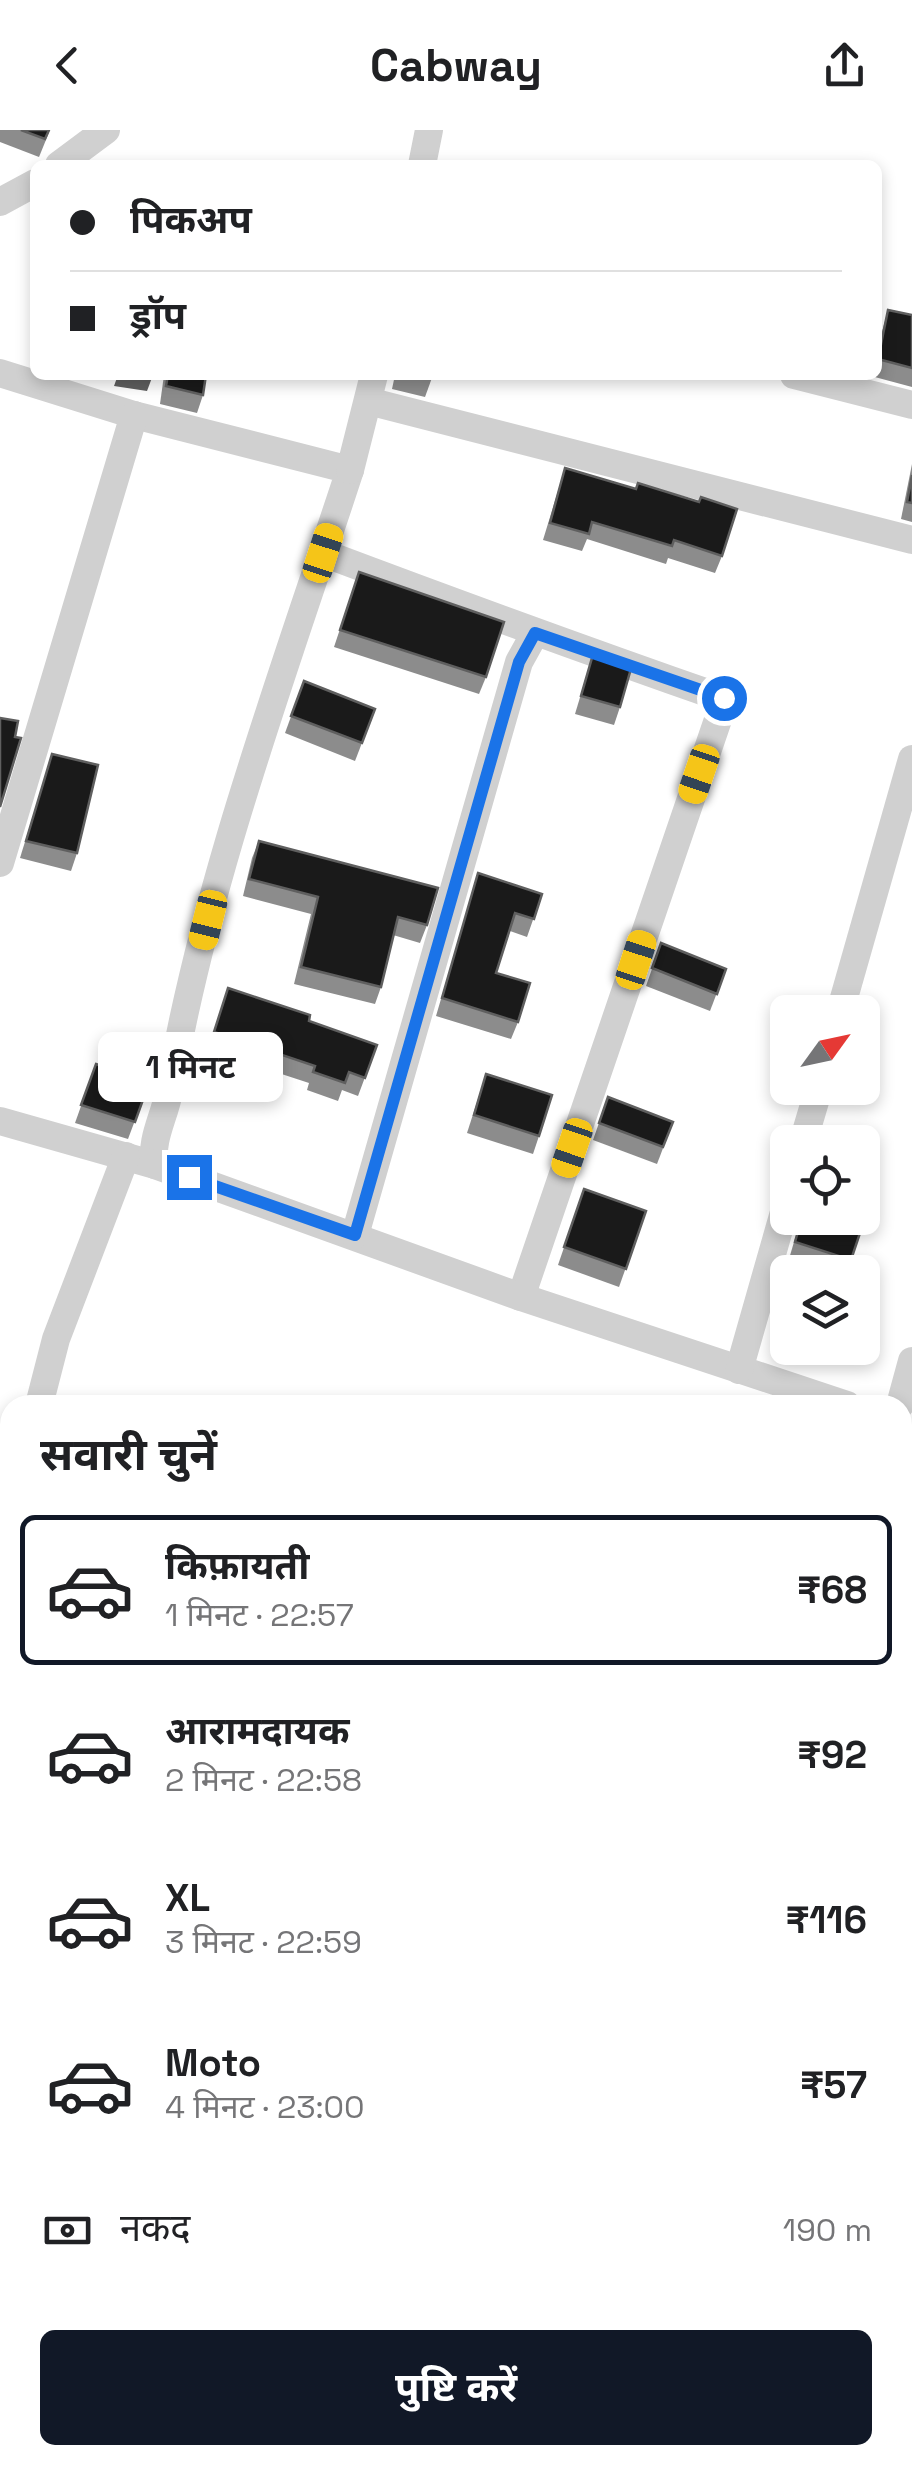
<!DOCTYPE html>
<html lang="hi">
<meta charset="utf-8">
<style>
:root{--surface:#fff;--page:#f2f2f2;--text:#202124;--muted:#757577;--line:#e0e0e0;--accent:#111827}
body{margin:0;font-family:"Space Grotesk","Noto Sans Devanagari",sans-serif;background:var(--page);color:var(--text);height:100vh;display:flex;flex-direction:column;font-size:38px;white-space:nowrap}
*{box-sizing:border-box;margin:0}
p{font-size:32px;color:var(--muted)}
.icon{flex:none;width:55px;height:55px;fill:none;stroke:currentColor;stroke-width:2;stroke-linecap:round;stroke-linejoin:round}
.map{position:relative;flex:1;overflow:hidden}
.details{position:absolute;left:0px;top:1265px;width:912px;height:1070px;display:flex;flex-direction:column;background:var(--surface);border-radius:30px 30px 0 0;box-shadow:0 5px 15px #0003}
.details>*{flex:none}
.hud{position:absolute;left:30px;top:30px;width:852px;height:220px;border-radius:15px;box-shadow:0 5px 15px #0003;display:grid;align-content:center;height:220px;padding:0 40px;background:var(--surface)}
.needle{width:65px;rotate:57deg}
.fabs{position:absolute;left:770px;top:865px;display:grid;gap:20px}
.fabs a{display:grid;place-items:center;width:110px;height:110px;border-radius:15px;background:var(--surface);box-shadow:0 5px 15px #0003;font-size:50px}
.end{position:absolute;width:45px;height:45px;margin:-22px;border:12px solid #1a73e8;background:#fff;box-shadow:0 0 0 5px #fff}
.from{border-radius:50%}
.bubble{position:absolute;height:70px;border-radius:15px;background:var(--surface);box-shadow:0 5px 15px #0003;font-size:32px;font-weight:700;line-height:70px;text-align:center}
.car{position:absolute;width:30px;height:60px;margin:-30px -15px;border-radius:12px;box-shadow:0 0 8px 2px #0007;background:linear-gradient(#f5c518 24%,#345 0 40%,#f5c518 0 76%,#345 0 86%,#f5c518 0)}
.hud b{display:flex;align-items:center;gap:35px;height:95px;font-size:38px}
.hud b+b{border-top:2px solid var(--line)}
.hud i{width:25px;height:25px;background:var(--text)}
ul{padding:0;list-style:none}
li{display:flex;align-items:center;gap:30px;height:150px;margin:0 20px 15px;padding:0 20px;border:5px solid transparent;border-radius:15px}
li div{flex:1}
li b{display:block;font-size:38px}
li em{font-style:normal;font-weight:700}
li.active{border-color:var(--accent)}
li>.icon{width:90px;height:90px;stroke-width:1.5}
h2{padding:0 40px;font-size:45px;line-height:120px}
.pay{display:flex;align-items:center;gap:25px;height:110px;padding:0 40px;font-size:38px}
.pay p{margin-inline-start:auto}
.action{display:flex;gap:20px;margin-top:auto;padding:20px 40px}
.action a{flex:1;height:115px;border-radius:15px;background:var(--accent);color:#fff;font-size:40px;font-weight:700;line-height:115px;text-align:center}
header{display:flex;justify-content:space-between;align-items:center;height:130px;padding:0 40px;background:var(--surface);font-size:45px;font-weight:700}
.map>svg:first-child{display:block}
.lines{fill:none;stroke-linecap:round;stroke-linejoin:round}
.street{stroke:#d0d0d0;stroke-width:28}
.wall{fill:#8c8c8c}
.shaded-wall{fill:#5f5f5f}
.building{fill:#1a1a1a;stroke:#5f5f5f;stroke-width:2.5}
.route{stroke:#1a73e8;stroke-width:12}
</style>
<header><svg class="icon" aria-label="back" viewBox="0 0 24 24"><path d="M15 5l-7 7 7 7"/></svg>Cabway<svg class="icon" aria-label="share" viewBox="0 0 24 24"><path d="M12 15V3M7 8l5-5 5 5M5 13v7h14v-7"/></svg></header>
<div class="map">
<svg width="912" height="2335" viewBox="0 0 912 2335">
<rect width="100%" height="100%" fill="#fff"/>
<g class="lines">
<g class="street">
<path d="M59,35L106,0"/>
<path d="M422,35L429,0"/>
<path d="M0,72L35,53"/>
<path d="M0,243L134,285L350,340C283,545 206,749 169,962C164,988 150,1010 155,1035"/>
<path d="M794,245L912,275"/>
<path d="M368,271L912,410"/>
<path d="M350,340L374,245"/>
<path d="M323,423C456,473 590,522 725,569L521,1167"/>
<path d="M0,733L134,285"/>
<path d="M840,882L912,629"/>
<path d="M0,991L155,1035L521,1167L847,1275"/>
<path d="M803,1012L819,958"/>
<path d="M355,1105L519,532L535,503"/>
<path d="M739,1240L788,1068"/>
<path d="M39,1275L56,1209L126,1026"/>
<path d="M900,1275L912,1231"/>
<path d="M0,1426L10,1384"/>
<path d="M0,1592L10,1599"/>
<path d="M903,1738L912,1707"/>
<path d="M445,2325L480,2335"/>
<path d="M66,2327L91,2335"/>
</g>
</g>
<g class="wall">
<path d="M0,0H50L39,27L0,12Z"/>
<path d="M888,180L912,185V257L871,246V245H878V216Z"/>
<path d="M164,245H206L203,265L197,283L160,274Z"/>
<path d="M395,245H433L425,267L392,259Z"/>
<path d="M912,334V392L901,389Z"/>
<path d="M565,338L722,426L715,443L668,428L666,434L587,409L582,421L543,410Z"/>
<path d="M359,442L486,547L479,564L334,517Z"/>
<path d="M594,521L620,577L614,595L575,584Z"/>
<path d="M304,551L375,579L355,631L285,603Z"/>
<path d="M52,624L77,723L71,741L20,728Z"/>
<path d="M259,711L427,795L420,813L393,805L381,857L375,874L294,854L311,784L243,766L252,728Z"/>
<path d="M478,743L542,764L527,807L510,801L496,843L518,892L511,909L436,886Z"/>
<path d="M661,813L726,839L710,881L646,856Z"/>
<path d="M222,876L309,891L377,915L358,966L342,960L338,971L307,960L309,953L208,920Z"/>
<path d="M96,934L149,953L128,1009L75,993Z"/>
<path d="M486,944L539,1006L533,1024L467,1003Z"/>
<path d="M608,967L673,992L657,1034L593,1010Z"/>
<path d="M584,1059L646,1081L619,1157L558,1135Z"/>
<path d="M801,1088H845L851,1130L846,1142H828L789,1129Z"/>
<path d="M902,1352L912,1354V1433L903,1431L912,1400L902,1396Z"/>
<path d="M902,1521L912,1524V1594L902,1591Z"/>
<path d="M0,1654L10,1657V1730L0,1727Z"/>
<path d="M10,1853V1894L0,1892Z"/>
<path d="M0,1944L10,1947V2034L0,2031Z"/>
<path d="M902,2039L912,2041V2120L902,2118Z"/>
<path d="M0,2240L10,2325L0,2335Z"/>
<path d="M104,2325H170L167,2335H135L127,2332L107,2334L108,2330Z"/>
</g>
<path class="shaded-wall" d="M118,245H153L147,261L114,256Z"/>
<g class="building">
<path d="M21,0H49L45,9Z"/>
<path d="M888,180L912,185V238L878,229Z"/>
<path d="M168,245H206L203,265L166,256Z"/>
<path d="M565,338L636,359L638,353L699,372L701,367L737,379L722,426L674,410L672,416L592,392L589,404L550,393Z"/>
<path d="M912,345V373L907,372Z"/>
<path d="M359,442L504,492L486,547L340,500Z"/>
<path d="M594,521L632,535L620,577L581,566Z"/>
<path d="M304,551L375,579L362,613L291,586Z"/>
<path d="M0,588L18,591L15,607L21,608L0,677Z"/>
<path d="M52,624L98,635L77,723L26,711Z"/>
<path d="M259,711L438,758L427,795L398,787L381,857L301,837L318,767L249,749Z"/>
<path d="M478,743L542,764L534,789L515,783L496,843L530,853L518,892L442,868Z"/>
<path d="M661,813L726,839L717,864L652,838Z"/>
<path d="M228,858L310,885L309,891L377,915L365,948L349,942L345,953L313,942L315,936L214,902Z"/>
<path d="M96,934L149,953L135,992L81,975Z"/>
<path d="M486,944L552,965L539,1006L474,985Z"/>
<path d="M608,967L673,992L663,1017L599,993Z"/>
<path d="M584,1059L646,1081L626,1139L564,1117Z"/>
<path d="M802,1088H845L863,1094L851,1130L795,1112Z"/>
<path d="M902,1352L912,1354V1381L902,1377Z"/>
<path d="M902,1521L912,1524V1575L902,1571Z"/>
<path d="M0,1654L10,1657V1706L6,1705L0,1724Z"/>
<path d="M902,1742L907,1743L902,1759Z"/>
<path d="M0,1944L10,1947V2006L0,2003Z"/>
<path d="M902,2039L912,2041V2101L902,2100Z"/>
<path d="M0,2240L10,2242V2325H33L31,2335H0V2321L6,2291L0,2289Z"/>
<path d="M113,2325H129L127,2335H104L107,2334Z"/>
<path d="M152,2325H170L168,2331Z"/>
<path d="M533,2325H626L622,2335H530Z"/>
</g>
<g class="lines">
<path class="route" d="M189,1047L355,1105L519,532L535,503L724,568"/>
</g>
</svg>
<div class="fabs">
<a><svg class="needle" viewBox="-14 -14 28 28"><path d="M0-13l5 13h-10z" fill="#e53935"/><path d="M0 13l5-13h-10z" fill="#757577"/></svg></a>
<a><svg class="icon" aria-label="locate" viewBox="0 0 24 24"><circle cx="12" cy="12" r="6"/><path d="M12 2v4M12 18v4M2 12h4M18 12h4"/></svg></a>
<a><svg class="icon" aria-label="layers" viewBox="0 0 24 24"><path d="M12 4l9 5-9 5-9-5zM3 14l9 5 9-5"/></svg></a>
</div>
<i class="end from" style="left:724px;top:568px"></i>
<i class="end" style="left:189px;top:1047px"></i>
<div class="bubble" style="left:98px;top:902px;width:185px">1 मिनट</div>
<i class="car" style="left:323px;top:423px;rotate:18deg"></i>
<i class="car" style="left:699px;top:644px;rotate:199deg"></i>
<i class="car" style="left:208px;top:790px;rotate:194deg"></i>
<i class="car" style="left:636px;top:830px;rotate:18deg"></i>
<i class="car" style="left:572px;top:1018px;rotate:199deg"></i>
<div class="hud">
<b><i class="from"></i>पिकअप</b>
<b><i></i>ड्रॉप</b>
</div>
<section class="details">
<h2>सवारी चुनें</h2>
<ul>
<li class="active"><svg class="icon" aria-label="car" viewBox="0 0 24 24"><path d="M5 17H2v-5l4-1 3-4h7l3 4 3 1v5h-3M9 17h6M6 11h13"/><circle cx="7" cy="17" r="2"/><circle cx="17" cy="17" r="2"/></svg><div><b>किफ़ायती</b><p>1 मिनट · 22:57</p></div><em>₹68</em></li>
<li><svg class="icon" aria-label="car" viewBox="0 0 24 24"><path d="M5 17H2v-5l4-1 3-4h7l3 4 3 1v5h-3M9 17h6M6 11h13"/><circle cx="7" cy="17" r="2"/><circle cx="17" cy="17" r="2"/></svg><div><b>आरामदायक</b><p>2 मिनट · 22:58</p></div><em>₹92</em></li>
<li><svg class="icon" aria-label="car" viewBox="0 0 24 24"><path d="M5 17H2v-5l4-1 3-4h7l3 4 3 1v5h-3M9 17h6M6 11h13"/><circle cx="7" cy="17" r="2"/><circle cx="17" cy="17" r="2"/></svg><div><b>XL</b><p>3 मिनट · 22:59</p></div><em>₹116</em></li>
<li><svg class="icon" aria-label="car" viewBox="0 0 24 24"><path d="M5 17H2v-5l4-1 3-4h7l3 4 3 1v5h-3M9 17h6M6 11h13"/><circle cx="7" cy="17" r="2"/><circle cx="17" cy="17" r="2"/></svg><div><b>Moto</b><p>4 मिनट · 23:00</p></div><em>₹57</em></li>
</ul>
<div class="pay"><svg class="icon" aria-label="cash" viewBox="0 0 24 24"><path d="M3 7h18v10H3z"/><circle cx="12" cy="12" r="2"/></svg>नकद<p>190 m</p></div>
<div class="action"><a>पुष्टि करें</a></div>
</section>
</div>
